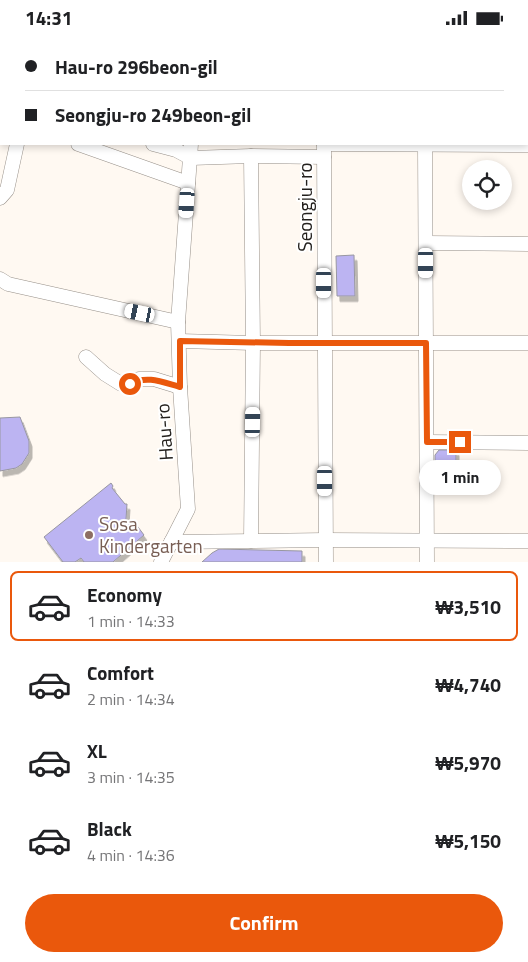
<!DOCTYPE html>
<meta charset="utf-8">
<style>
:root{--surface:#fff;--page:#f6f6f6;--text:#202124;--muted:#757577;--line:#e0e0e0;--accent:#ea580c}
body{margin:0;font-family:"Titillium Web",sans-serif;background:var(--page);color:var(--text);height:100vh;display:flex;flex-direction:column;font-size:19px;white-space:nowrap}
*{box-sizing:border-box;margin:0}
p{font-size:16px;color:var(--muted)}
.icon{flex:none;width:28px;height:28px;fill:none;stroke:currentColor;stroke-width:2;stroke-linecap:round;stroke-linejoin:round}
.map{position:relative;height:527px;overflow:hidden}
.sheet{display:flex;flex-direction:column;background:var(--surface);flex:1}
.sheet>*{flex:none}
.hud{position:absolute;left:0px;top:0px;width:529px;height:110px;box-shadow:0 2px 8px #0003;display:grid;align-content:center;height:110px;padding:0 25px;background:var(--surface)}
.buttons{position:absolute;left:462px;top:125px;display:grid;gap:10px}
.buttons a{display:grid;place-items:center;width:50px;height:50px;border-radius:50%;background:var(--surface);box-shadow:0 2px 8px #0003;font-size:25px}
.end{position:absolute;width:22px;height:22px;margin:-11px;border:6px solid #ea580c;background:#fff;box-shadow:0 0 0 2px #fff}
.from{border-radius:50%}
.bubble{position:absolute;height:35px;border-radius:18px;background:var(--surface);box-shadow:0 2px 8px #0003;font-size:16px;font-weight:700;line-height:35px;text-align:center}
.car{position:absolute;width:15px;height:30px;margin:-15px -8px;border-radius:6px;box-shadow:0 0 4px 1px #0007;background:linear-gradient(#fff 24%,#345 0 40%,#fff 0 76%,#345 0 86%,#fff 0)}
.hud b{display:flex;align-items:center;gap:18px;height:48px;font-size:19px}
.hud b+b{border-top:1px solid var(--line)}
.hud i{width:12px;height:12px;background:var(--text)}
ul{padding:9px 0 0;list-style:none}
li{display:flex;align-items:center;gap:15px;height:70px;margin:0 10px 8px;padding:0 15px;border:2px solid transparent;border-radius:8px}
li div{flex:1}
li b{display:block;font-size:19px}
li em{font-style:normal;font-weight:700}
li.active{border-color:var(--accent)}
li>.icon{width:45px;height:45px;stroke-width:1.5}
.cta{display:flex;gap:10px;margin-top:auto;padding:10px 25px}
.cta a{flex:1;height:58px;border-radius:30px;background:var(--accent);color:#fff;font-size:20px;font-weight:700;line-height:58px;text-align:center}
.status{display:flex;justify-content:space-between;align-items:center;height:35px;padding:0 25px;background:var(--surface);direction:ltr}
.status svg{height:14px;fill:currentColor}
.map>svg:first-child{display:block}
.building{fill:#bcb4f2;stroke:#9897a1;filter:url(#shadow)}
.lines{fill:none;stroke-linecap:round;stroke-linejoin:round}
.minor-casing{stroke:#979089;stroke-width:15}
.minor{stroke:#fff;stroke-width:14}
.route{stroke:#ea580c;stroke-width:6}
.education-dot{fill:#8d6e63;stroke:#fff;stroke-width:2}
.labels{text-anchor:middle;stroke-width:4;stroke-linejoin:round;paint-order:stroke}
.street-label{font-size:19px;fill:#23201d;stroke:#fff}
.education-label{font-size:19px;fill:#785e54;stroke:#fff;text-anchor:start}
</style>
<div class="status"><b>14:31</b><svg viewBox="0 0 49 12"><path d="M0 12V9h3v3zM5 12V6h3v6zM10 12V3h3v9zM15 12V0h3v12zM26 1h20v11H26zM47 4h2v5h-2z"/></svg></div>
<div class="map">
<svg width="528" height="527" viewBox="0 0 528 527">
<defs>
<filter id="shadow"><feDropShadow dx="3" dy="5.5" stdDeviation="0" flood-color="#0004"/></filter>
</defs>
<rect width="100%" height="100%" fill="#fff9f2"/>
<g class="building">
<path d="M354,220L355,261H337L336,221Z"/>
<path d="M20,382L29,406V418L22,429L16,433L0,436V383Z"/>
<path d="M439,415H456V432H458L457,439H435V420Z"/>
<path d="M111,448L113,451L112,453L125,469H127L126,484L131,491L135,488L144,500L113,527H84L81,523L75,527H63L44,502Z"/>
<path d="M219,514L302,516V527H202L212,518Z"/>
</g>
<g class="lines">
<g class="minor-casing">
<g id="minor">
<path d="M127,0L128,1"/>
<path d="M184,0L185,1"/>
<path d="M252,0L253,1"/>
<path d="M425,0V1"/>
<path d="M39,1L40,0"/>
<path d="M343,1V0"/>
<path d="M78,109L188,148"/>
<path d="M153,109L176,115L191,123L251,121L324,122"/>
<path d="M324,109L326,527"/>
<path d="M324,109L528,110"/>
<path d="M425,109L427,527"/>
<path d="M251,121L253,308L251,506"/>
<path d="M0,163L7,155L17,109"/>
<path d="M426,208L528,209"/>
<path d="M0,244L8,249L178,287"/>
<path d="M180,306L253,308H528"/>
<path d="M86,322L105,339L121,349H129L139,344H154L180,352"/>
<path d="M427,407L528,408"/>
<path d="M171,507L325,505L528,506"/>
<path d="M161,527L188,474L180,352L178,287L191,109"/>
</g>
</g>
<use href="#minor" class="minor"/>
</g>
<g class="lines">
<path class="route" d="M130,349C147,340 162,347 180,352V306L289,308H426L427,407H460"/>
</g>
<circle class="education-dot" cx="89" cy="500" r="5"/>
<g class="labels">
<g class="street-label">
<text transform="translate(305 172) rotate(-90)" y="7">Seongju-ro</text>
<text transform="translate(164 397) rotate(-94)" y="7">Hau-ro</text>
</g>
<g class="education-label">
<text x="99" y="496">Sosa<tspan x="99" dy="22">Kindergarten</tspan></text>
</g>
</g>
</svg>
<div class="buttons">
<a><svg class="icon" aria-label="locate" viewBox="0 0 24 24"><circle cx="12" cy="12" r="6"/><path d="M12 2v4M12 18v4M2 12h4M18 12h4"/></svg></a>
</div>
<i class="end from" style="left:130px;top:349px"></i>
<i class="end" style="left:460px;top:407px"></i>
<div class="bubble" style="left:419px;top:425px;width:82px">1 min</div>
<i class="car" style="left:187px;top:168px;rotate:184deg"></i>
<i class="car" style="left:426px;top:228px;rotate:180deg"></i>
<i class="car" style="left:324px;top:248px;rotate:180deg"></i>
<i class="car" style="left:140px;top:278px;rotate:282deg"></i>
<i class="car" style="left:253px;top:387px;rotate:1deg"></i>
<i class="car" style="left:325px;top:446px;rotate:180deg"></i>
<div class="hud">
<b><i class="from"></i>Hau-ro 296beon-gil</b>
<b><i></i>Seongju-ro 249beon-gil</b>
</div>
</div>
<section class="sheet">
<ul>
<li class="active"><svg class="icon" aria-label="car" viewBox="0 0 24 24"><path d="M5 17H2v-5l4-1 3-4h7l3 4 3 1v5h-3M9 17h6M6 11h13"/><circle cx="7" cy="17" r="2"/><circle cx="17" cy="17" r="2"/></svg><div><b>Economy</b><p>1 min · 14:33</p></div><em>₩3,510</em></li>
<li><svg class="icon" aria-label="car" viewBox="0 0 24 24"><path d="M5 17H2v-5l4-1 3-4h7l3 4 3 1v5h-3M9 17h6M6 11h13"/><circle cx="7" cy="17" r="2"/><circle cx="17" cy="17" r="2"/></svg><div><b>Comfort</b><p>2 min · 14:34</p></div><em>₩4,740</em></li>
<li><svg class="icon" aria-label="car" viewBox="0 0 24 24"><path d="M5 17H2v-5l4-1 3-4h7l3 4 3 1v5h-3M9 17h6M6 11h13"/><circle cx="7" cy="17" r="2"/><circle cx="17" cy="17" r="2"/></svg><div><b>XL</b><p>3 min · 14:35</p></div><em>₩5,970</em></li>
<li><svg class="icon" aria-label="car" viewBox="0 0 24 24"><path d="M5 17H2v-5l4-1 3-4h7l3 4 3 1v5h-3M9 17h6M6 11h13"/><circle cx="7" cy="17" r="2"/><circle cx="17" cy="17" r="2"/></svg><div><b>Black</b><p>4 min · 14:36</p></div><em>₩5,150</em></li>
</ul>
<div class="cta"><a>Confirm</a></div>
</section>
